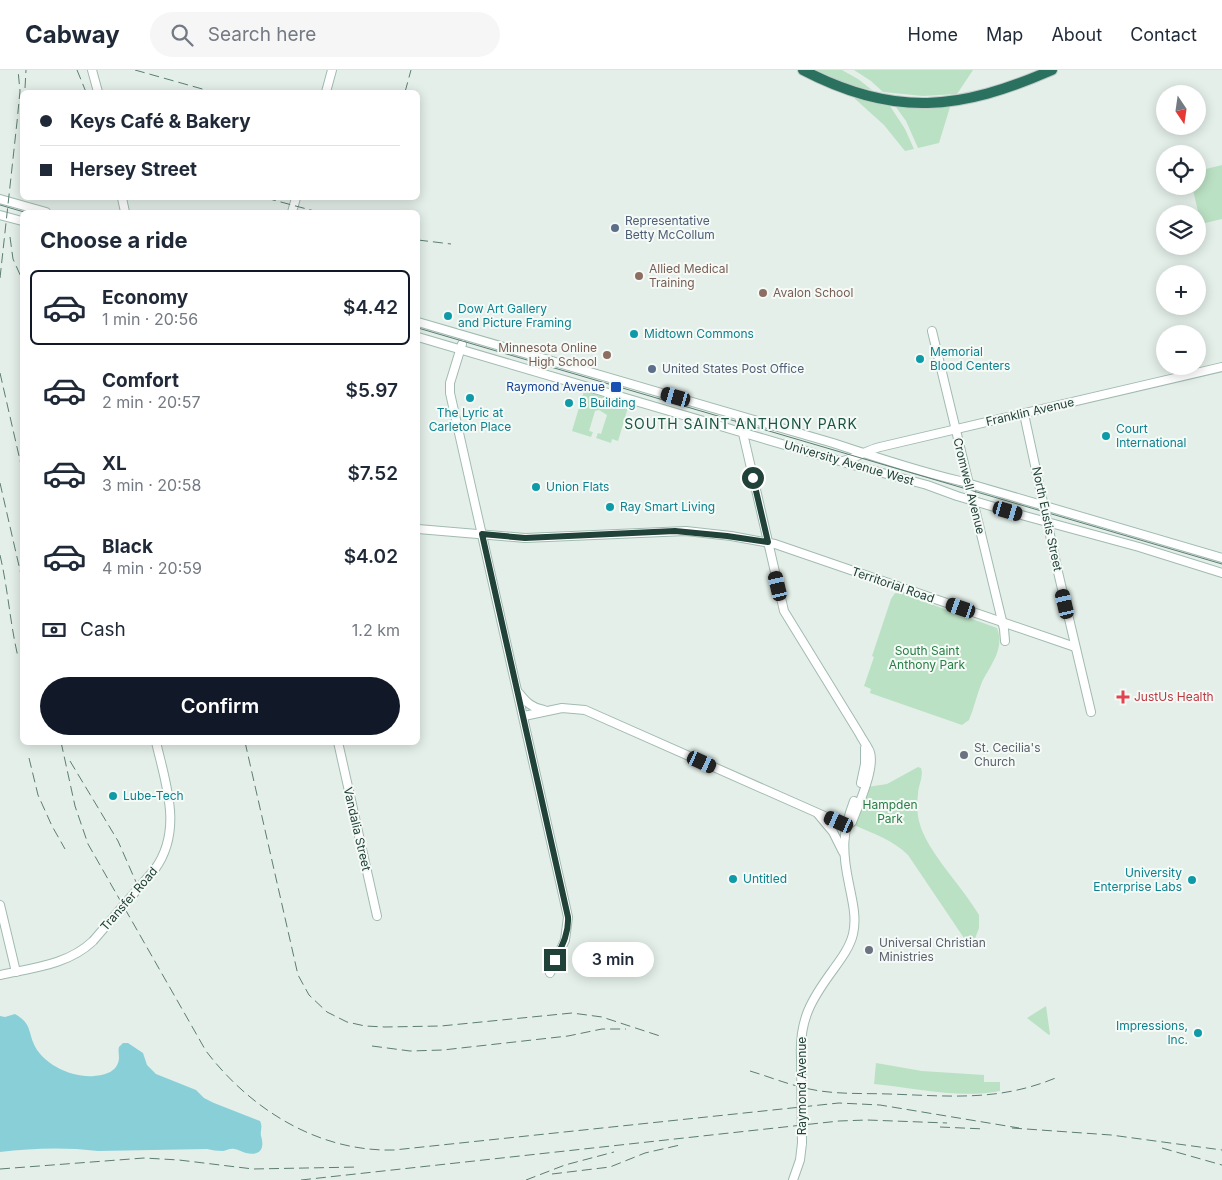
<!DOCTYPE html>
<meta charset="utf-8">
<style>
:root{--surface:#fff;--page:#f6f6f7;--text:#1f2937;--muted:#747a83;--line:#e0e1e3;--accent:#111827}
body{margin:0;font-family:Inter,sans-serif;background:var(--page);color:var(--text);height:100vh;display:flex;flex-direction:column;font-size:19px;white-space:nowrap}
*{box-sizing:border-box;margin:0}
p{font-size:16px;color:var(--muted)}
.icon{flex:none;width:28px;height:28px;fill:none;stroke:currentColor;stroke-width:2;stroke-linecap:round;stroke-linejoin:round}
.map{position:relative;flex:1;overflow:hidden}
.drawer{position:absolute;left:20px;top:140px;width:400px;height:535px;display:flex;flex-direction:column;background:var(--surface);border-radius:8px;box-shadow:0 2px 12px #0003}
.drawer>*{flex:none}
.guide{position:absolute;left:20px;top:20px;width:400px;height:110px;border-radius:8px;box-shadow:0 2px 12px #0003;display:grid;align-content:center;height:110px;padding:0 20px;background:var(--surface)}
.needle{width:32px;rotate:167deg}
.tools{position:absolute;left:1156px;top:15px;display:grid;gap:10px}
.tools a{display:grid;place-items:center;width:50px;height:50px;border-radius:50%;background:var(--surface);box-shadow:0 2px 12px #0003;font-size:25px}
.end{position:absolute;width:22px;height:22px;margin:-11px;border:6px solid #214238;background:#fff;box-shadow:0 0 0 2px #fff}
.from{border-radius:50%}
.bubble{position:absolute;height:35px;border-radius:18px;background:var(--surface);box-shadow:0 2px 12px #0003;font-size:16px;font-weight:600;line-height:35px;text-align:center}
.car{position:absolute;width:15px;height:30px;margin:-15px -8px;border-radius:6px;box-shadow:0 0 4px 1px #0007;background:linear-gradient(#222 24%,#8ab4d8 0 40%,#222 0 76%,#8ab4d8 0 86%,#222 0)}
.guide b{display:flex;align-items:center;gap:18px;height:48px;font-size:19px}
.guide b+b{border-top:1px solid var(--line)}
.guide i{width:12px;height:12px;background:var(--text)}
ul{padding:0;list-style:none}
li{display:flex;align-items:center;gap:15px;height:75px;margin:0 10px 8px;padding:0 10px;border:2px solid transparent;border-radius:8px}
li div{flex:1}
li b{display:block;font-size:19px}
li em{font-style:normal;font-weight:600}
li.current{border-color:var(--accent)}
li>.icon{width:45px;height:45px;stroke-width:1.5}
h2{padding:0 20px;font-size:22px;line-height:60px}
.pay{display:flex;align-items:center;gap:12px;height:55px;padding:0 20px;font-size:19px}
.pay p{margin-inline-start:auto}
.action{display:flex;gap:10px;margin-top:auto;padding:10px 20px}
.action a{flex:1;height:58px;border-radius:30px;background:var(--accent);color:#fff;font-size:20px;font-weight:600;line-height:58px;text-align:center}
header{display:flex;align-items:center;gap:30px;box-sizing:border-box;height:70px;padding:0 25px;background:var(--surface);border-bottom:1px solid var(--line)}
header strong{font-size:24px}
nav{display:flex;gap:28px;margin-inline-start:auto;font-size:18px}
.search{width:350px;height:45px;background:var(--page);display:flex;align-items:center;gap:12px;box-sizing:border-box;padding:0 18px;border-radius:28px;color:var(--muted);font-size:19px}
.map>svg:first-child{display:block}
.green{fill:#bbe1c4}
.water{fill:#88cfd8}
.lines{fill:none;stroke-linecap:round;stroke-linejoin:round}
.secondary-casing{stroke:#a1bbb1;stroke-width:10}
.highway-casing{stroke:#c1cac7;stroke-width:12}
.secondary{stroke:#fff;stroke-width:8}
.highway{stroke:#2a715f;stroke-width:10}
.tram{stroke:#5c7d73;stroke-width:1}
.rail{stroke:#5c7d73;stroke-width:1;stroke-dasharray:10 5;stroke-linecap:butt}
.secondary-bridge-casing{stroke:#a1bbb1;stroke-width:10;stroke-linecap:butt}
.secondary-bridge{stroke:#fff;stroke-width:8}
.route{stroke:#214238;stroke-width:6}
.service-dot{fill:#5c6f8a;stroke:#f5faf7;stroke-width:2}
.education-dot{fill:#8d6e63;stroke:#f5faf7;stroke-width:2}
.culture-dot{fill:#0f9aa8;stroke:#f5faf7;stroke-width:2}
.transit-dot{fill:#1a4fb4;stroke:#f5faf7;stroke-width:2}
.health-dot{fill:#e0444e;stroke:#f5faf7;stroke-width:2}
.worship-dot{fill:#6b7280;stroke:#f5faf7;stroke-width:2}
.labels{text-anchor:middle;stroke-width:4;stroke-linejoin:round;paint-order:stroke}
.service-label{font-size:12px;fill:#4e5e75;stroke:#f5faf7;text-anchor:start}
.education-label{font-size:12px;fill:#785e54;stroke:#f5faf7;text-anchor:start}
.culture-label{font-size:12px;fill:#0d838f;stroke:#f5faf7;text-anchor:start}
.transit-label{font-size:12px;fill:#164399;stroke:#f5faf7;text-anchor:end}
.street-label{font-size:12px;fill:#214238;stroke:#f5faf7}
.park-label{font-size:12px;fill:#287d45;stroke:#f5faf7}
.health-label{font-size:12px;fill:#be3a42;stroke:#f5faf7;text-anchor:start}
.worship-label{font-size:12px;fill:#5b616d;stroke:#f5faf7;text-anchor:start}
.neighbourhood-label{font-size:14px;letter-spacing:1px;fill:#1b5645;stroke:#f5faf7}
</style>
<header>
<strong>Cabway</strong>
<div class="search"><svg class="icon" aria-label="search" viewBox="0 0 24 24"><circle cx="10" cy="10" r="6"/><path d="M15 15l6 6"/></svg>Search here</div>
<nav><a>Home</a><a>Map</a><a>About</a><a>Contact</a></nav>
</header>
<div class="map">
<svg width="1222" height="1110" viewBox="0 0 1222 1110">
<rect width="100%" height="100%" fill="#e4efe9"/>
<g class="green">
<path d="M816,0H842L858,9L872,20L849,15Z"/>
<path d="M854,0H973L957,24L923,26L883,22L871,11Z"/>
<path d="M853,27L890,36L905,59L914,79L905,81L884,55Z"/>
<path d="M896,37L919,38L950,37L939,73L918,78L906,51Z"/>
<path d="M1222,95V149L1201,154L1192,116H1198V101Z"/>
<path d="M584,321L629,334L618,371L612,369L611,373L596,368L598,363L601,364L607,345L599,340L595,341L589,361L593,362L591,367L572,361Z"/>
<path d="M895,523L903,524L997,558C1005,579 991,594 982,612C977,624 974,638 969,650L962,655L870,623L871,619L864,616L874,587L872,586L891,529Z"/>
<path d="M918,697L921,698C924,706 918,716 918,724C917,732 917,743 919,751C926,781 963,817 979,845V858L973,874H968L908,785C894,771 875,764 856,756L855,753L867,717L887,714Z"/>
<path d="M1046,936L1050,964L1049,965L1027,948Z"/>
<path d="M876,993L922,1001L984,1005V1012H1000V1021C959,1029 916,1018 874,1014Z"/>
</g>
<path class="water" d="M15,944C30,953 28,958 33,972C41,994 72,1008 94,1006C105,1005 118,1002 119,988C119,984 118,981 119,977L123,973H128L143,983L147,995L156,1004L196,1020L204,1028L214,1033L260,1051C263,1057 260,1060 261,1066C265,1079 260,1086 246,1083C242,1082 238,1079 234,1079C230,1078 226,1081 223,1081C217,1081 212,1080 207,1079L98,1081C66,1077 32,1078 0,1082V946L5,947Z"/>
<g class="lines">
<g class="secondary-casing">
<g id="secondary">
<path d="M92,0L98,22"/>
<path d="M326,22L332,0"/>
<path d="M122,128L125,142"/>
<path d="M0,129L46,142"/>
<path d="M292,142L296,128"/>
<path d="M0,145L22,151"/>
<path d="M418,252L833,373C875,387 917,401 960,411L1222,488"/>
<path d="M932,261L1004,559L1005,571"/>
<path d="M418,267L853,395L927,415L957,426L1025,446L1139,477L1222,503"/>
<path d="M462,274L450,313V323L568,847L565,870L550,903"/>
<path d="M1024,344L1058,502L1091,642"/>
<path d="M739,346L784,541L859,663C862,669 866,674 869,680C877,695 858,736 852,752L847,756"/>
<path d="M843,391C856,388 867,380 880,377L1222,297"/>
<path d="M418,459L525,468L686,461L731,466L775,474L1075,577"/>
<path d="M519,623C526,632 532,638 544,640"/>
<path d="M524,646L562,638L585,640L847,756"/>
<path d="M338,672L377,846"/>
<path d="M861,713L865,694V678"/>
<path d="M818,744L833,762L843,782"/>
<path d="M155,799C183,760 166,715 156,672"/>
<path d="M0,835L16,902"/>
<path d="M0,905C32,898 68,895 93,871"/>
<path d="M801,988C799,950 811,930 833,900C841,889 850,877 853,864C857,847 852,830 849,814C842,781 842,763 854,731"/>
<path d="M793,1110L800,1090L802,1073"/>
</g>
</g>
<g class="highway-casing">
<path id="highway" d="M803,0C895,48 960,40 1052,0"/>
</g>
<use href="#secondary" class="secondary"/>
<use href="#highway" class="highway"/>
<g class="tram">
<path d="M0,135L24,142"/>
<path d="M418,258L1222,494"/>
</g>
<g class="rail">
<path d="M77,0L86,22"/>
<path d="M135,0L213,22"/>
<path d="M25,18L26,0"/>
<path d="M405,22L411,0"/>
<path d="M266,128L318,142"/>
<path d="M10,167L13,189L22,209"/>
<path d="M418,170L451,174"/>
<path d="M0,208L17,52L20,21L18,0"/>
<path d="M0,303L22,399"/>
<path d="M0,413L22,509"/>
<path d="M0,485C8,519 10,553 18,587"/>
<path d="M61,672L75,736L88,774L206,981C251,1040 319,1082 394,1080L839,1033L880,1035L1019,1058"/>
<path d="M245,672L298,905L309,925L327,942L347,952L365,956L385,957L441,956L572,943L602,947L663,967"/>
<path d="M29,688L38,725L52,756L65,779"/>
<path d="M70,691L118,771L136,812"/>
<path d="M372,976L410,981L443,980L568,966L602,959H626"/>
<path d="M750,1001C767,1006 784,1013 801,1017C830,1025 859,1023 889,1024C950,1026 999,1032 1058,1007"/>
<path d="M940,1057L985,1059"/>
<path d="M1012,1058L1111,1065L1222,1080"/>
<path d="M1162,1078L1222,1095"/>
<path d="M0,1099L144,1088L179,1090L253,1099L359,1097"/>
<path d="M552,1104L610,1097L645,1083L680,1075"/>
<path d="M301,1110L839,1051L867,1050L947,1053"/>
<path d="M526,1110L565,1095L614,1082"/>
</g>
<g class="secondary-bridge-casing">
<g id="secondary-bridge">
<path d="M93,871L155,799"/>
<path d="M801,988L802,1073"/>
</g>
</g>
<use href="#secondary-bridge" class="secondary-bridge"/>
</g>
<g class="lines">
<path class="route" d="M555,890C562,876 569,863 568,847L482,464L525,468L675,461L727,466L768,472L753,408"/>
</g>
<g class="service-dot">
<circle cx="615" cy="158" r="5"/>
<circle cx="652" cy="299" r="5"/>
</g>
<g class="education-dot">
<circle cx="639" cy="206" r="5"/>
<circle cx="763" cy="223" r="5"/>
<circle cx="607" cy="285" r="5"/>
</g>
<g class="culture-dot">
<circle cx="448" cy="246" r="5"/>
<circle cx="634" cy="264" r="5"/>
<circle cx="920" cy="289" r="5"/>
<circle cx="470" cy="328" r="5"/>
<circle cx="569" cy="333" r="5"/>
<circle cx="1106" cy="366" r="5"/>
<circle cx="536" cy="417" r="5"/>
<circle cx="610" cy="437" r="5"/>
<circle cx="113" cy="726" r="5"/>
<circle cx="733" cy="809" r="5"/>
<circle cx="1192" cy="810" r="5"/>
<circle cx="1198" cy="963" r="5"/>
</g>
<rect class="transit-dot" x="610" y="311" width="12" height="12" rx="2.5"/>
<path class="health-dot" d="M1120.5 619.5h5v5h5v5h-5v5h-5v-5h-5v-5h5z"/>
<g class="worship-dot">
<circle cx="964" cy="685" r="5"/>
<circle cx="869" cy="880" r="5"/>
</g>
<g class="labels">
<g class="service-label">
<text x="625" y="155">Representative<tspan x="625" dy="14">Betty McCollum</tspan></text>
<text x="662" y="303">United States Post Office</text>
</g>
<g class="education-label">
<text x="649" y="203">Allied Medical<tspan x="649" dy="14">Training</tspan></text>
<text x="773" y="227">Avalon School</text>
<text x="597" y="282" text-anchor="end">Minnesota Online<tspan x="597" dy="14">High School</tspan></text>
</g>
<g class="culture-label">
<text x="458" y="243">Dow Art Gallery<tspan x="458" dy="14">and Picture Framing</tspan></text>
<text x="644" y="268">Midtown Commons</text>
<text x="930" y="286">Memorial<tspan x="930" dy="14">Blood Centers</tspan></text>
<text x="579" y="337">B Building</text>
<text x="470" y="347" text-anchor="middle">The Lyric at<tspan x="470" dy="14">Carleton Place</tspan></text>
<text x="1116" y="363">Court<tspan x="1116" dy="14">International</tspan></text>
<text x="546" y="421">Union Flats</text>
<text x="620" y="441">Ray Smart Living</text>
<text x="123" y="730">Lube-Tech</text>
<text x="1182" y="807" text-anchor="end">University<tspan x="1182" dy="14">Enterprise Labs</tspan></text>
<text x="743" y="813">Untitled</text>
<text x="1188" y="960" text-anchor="end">Impressions,<tspan x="1188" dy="14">Inc.</tspan></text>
</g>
<g class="transit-label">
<text x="605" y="321">Raymond Avenue</text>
</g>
<g class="street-label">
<text transform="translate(1030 342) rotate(-13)" y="4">Franklin Avenue</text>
<text transform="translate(849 393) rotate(16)" y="4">University Avenue West</text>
<text transform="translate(969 416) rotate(76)" y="4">Cromwell Avenue</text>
<text transform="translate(1047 449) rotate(78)" y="4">North Eustis Street</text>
<text transform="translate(893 515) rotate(19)" y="4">Territorial Road</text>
<text transform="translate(357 759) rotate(77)" y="4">Vandalia Street</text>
<text transform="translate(129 829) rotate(-49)" y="4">Transfer Road</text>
<text transform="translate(802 1016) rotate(-90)" y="4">Raymond Avenue</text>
</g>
<g class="park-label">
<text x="927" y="585">South Saint<tspan x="927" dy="14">Anthony Park</tspan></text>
<text x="890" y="739">Hampden<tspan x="890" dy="14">Park</tspan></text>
</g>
<g class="health-label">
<text x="1134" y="631">JustUs Health</text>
</g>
<g class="worship-label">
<text x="974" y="682">St. Cecilia's<tspan x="974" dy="14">Church</tspan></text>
<text x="879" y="877">Universal Christian<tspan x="879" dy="14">Ministries</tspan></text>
</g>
<g class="neighbourhood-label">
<text x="741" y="359">SOUTH SAINT ANTHONY PARK</text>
</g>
</g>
</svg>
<div class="tools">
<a><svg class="needle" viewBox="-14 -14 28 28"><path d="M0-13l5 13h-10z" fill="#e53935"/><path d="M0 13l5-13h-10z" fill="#747a83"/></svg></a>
<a><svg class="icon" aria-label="locate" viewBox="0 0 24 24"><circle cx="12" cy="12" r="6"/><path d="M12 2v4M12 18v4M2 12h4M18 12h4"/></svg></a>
<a><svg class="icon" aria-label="layers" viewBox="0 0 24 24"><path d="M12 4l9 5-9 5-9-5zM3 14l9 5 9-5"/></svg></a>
<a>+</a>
<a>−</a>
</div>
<i class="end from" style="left:753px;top:408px"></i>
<i class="end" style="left:555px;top:890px"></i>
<div class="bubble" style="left:572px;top:872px;width:82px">3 min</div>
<i class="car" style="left:676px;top:327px;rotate:286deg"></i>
<i class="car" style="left:1008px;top:441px;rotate:106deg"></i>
<i class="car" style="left:778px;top:516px;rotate:347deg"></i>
<i class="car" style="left:1065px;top:534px;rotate:347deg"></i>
<i class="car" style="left:961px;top:538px;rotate:289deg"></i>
<i class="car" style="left:702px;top:692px;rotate:115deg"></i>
<i class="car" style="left:839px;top:752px;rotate:294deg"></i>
<div class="guide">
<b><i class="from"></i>Keys Café &amp; Bakery</b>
<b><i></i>Hersey Street</b>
</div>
<section class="drawer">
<h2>Choose a ride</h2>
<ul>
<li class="current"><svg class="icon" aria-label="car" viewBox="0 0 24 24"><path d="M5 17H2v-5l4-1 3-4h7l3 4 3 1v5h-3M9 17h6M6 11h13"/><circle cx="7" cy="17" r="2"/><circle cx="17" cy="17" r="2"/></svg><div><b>Economy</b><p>1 min · 20:56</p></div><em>$4.42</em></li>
<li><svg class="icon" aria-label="car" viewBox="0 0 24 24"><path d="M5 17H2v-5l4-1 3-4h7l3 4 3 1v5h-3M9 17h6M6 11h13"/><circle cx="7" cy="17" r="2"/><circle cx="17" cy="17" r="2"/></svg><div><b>Comfort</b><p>2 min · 20:57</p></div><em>$5.97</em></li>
<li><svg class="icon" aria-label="car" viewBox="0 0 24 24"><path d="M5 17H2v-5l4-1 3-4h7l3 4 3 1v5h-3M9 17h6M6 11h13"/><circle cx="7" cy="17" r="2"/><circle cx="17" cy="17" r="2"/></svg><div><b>XL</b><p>3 min · 20:58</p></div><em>$7.52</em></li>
<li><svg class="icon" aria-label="car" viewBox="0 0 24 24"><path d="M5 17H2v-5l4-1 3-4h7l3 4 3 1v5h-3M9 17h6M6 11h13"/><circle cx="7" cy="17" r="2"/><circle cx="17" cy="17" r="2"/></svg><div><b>Black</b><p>4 min · 20:59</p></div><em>$4.02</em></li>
</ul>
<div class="pay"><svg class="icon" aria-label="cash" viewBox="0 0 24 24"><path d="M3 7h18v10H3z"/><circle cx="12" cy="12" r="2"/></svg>Cash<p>1.2 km</p></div>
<div class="action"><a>Confirm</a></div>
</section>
</div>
